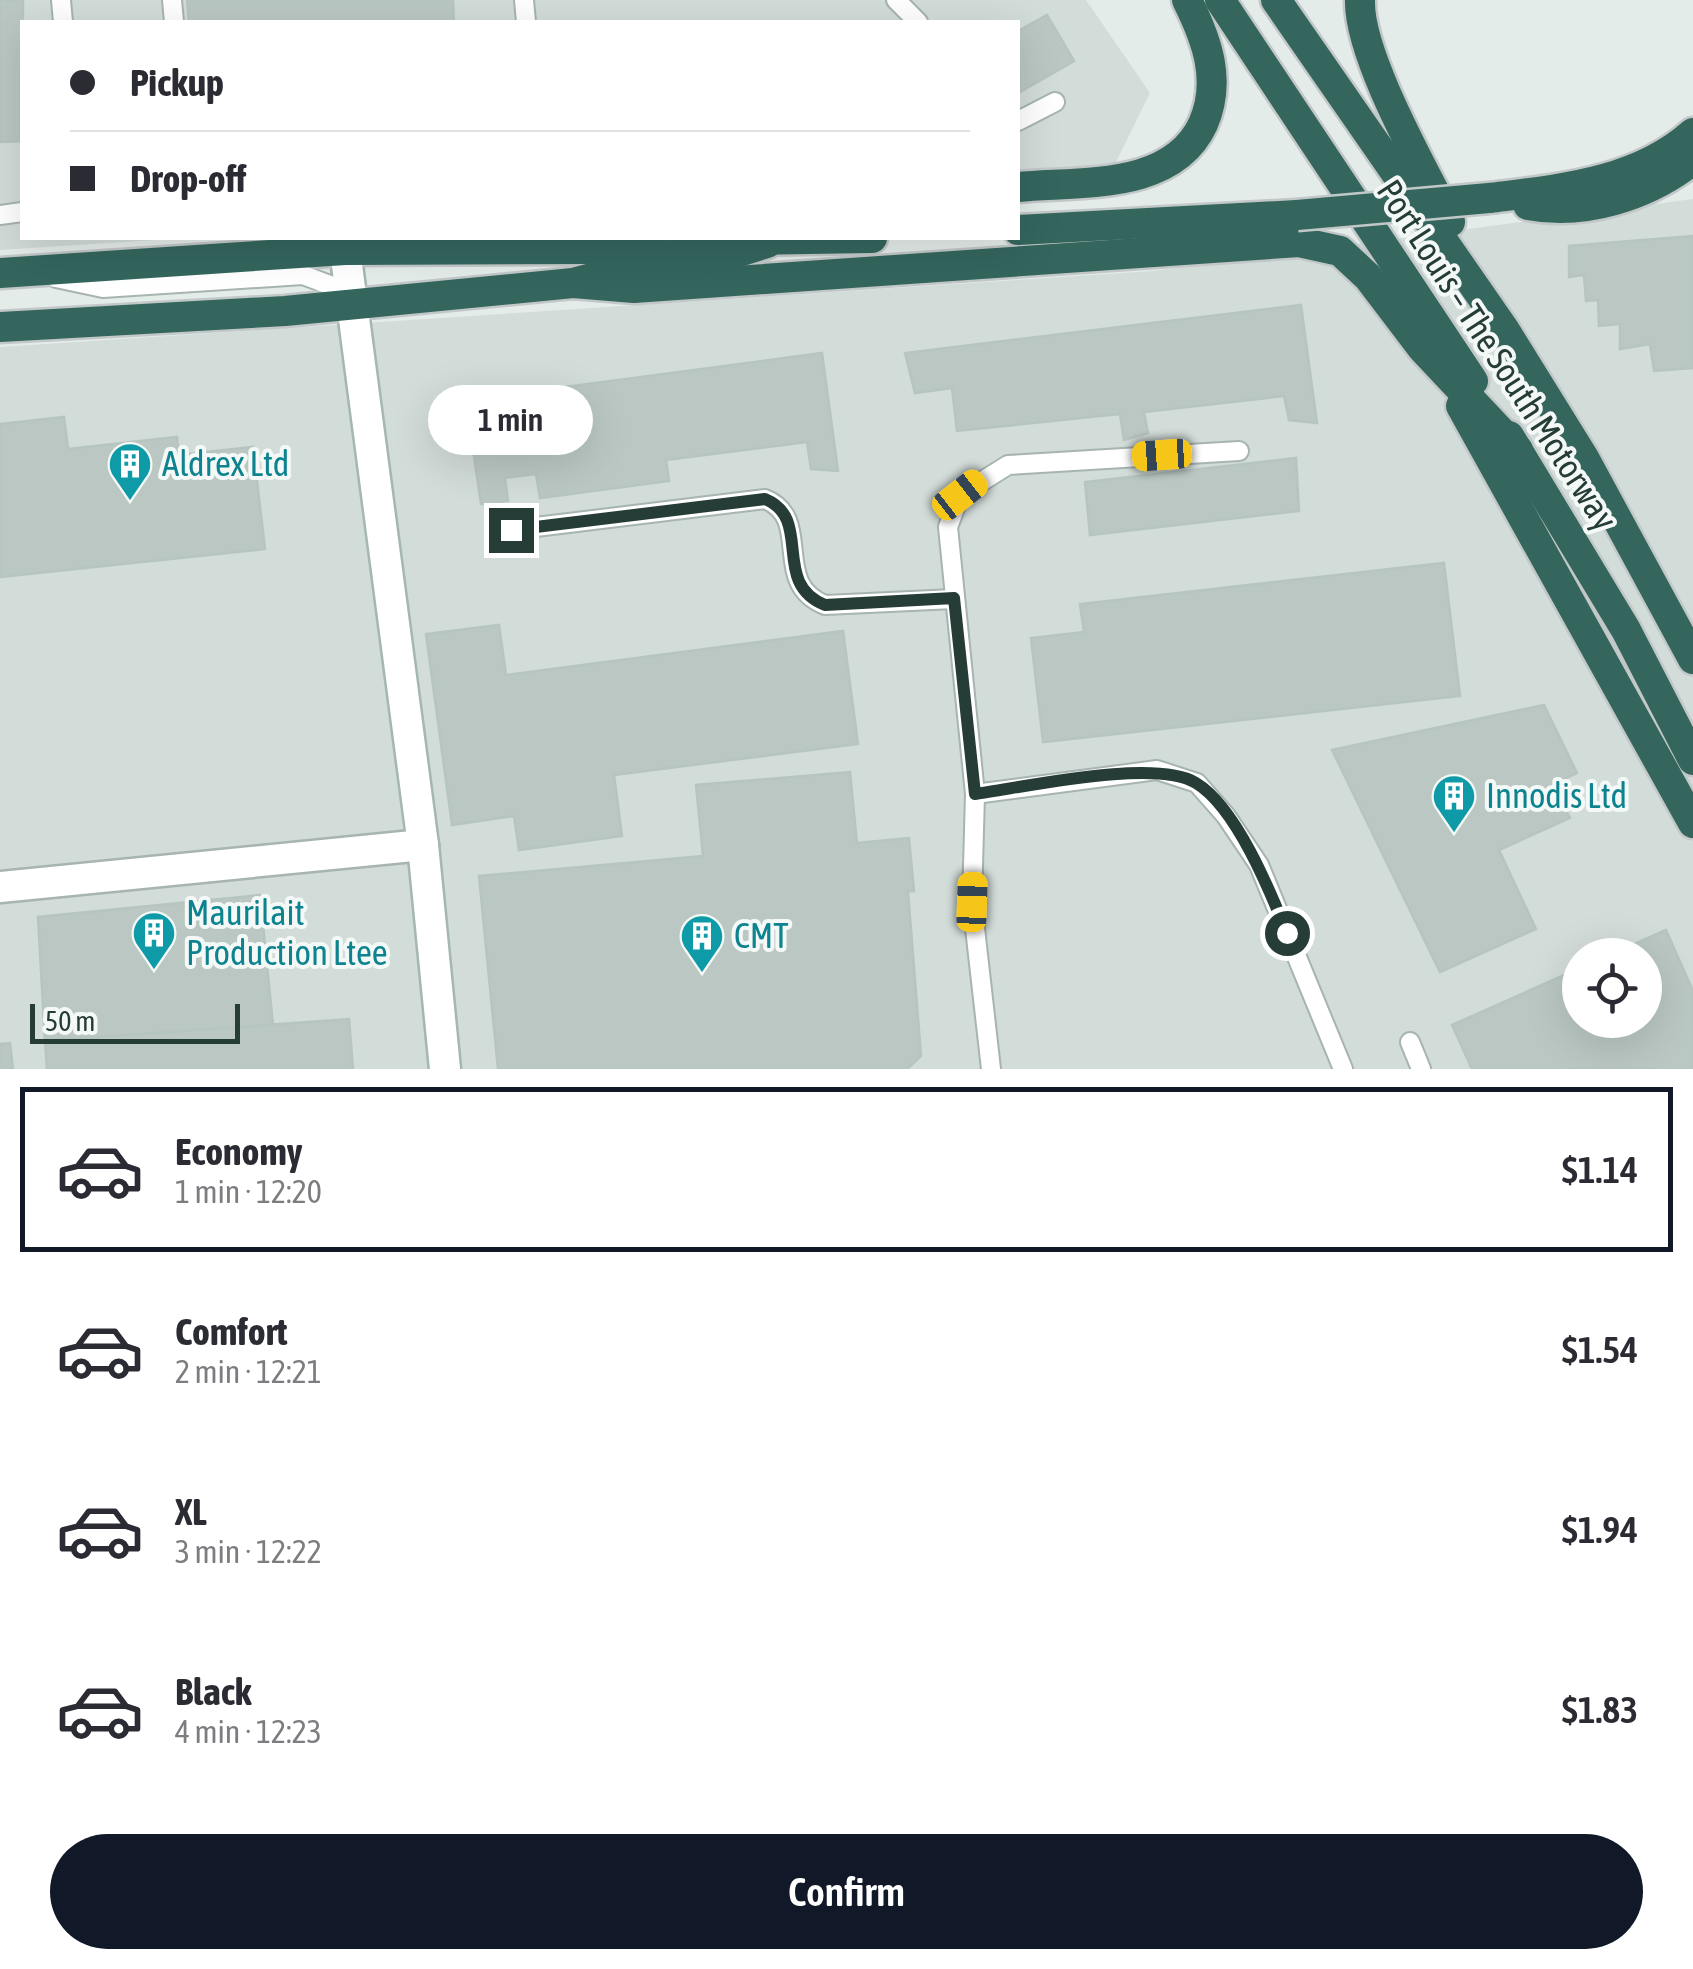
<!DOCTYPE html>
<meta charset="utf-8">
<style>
:root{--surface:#fff;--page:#f2f2f3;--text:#2b2b33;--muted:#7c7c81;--line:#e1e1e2;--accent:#111827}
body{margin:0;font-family:"Asap Condensed",sans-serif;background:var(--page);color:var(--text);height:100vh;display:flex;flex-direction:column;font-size:38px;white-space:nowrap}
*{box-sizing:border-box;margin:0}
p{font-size:32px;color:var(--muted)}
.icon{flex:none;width:55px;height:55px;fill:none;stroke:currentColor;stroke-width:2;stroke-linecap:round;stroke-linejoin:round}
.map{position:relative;height:1069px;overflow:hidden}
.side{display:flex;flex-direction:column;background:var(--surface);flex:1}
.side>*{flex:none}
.guide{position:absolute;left:20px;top:20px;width:1000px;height:220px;border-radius:0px;box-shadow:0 10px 40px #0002;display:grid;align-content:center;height:220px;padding:0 50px;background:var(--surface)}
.fabs{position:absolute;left:1562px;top:938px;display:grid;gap:20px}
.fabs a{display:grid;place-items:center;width:100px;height:100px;border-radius:50%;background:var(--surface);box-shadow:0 10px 40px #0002;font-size:50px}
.scale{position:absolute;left:30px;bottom:25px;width:210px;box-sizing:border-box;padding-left:10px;border:5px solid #253c37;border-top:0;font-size:28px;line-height:35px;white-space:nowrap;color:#253c37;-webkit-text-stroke:8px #f4f9f7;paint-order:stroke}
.end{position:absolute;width:45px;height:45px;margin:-22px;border:12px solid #253c37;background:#fff;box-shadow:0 0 0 5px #fff}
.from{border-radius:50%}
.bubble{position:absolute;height:70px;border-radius:35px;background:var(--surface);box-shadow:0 10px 40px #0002;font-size:32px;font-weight:600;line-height:70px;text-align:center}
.car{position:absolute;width:30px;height:60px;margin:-30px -15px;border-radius:12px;box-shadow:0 0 8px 2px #0007;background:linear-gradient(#f5c518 24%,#345 0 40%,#f5c518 0 76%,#345 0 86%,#f5c518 0)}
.guide b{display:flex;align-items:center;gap:35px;height:95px;font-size:38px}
.guide b+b{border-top:2px solid var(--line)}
.guide i{width:25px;height:25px;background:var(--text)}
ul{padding:18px 0 0;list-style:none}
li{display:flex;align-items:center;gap:30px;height:165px;margin:0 20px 15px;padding:0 30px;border:5px solid transparent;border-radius:0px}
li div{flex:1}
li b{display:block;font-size:38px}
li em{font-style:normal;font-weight:600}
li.on{border-color:var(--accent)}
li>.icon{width:90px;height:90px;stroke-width:1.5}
.button{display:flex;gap:20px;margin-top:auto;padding:20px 50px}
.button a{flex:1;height:115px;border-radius:60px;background:var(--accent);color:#fff;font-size:40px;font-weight:600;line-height:115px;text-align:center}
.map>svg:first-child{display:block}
.built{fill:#d2dcd8;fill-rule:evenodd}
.building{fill:#bac7c2;stroke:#b7c5c0;stroke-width:2.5}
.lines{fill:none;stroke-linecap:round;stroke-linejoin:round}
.lane-casing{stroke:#a7b4b0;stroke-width:22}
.street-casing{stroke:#a7b4b0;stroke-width:35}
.secondary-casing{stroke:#a4b7b1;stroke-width:35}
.highway-casing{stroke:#c2c8c7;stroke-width:35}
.lane{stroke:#fff;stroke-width:18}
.street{stroke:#fff;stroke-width:30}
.secondary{stroke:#fff;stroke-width:30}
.highway{stroke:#34665e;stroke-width:30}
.highway-bridge-casing{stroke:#c2c8c7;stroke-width:35;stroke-linecap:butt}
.highway-bridge{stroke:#34665e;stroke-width:30}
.route{stroke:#253c37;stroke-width:12}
.labels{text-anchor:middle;stroke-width:8;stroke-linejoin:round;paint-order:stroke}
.street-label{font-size:35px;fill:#253c37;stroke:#f4f9f7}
.culture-label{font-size:35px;fill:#0d838f;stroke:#f4f9f7;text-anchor:start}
</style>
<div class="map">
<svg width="1693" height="1069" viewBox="0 0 1693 1069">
<rect width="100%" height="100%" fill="#e4ece9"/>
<g class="built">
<path d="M0,0H1086L1150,93L1115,164L1018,173V22H22V238H186L0,250Z"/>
<path d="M1693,199V1069H0V347L1153,271ZM1580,955H1645V1020H1580Z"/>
</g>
<g class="building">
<path d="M0,0H23L22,141L0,142Z"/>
<path d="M187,0H453L454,22H189Z"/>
<path d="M1047,15L1074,61L1018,93V31Z"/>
<path d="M1693,236V368L1654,371L1650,344L1620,349V324L1599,326L1598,300L1586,301L1584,275L1569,277V246Z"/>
<path d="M1301,305L1317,423L1289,420L1284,396L1144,412L1148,433L1124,440L1120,414L957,431L952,388L915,393L905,353Z"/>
<path d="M822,353L838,471L811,469L807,442L666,460L669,481L540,498L536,474L505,478L508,501L481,504L466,400Z"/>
<path d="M64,417L68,449L177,437L179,455L253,447L265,549L0,577V424Z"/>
<path d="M1296,458L1299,511L1090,535L1085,482Z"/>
<path d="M1444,563L1460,696L1043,742L1031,638L1084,632L1080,604Z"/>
<path d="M499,625L506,675L843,631L858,744L614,775L622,836L519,850L514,816L452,825L426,634Z"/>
<path d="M1544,705L1577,773L1553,785L1570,818L1499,850L1536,929L1440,972L1332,750Z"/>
<path d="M850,772L857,843L909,838L914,891H908L921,1056L907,1069H498L479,876L703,856L696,785Z"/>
<path d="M260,895L273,1025L45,1041L38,917Z"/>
<path d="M1666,930L1693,991V1069H1472L1452,1025L1580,968V1020H1645V955H1610Z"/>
<path d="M349,1019L353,1069H47L45,1041Z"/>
<path d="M10,1043L13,1069H0V1044Z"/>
</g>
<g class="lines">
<g class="lane-casing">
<g id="lane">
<path d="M61,0L63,22"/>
<path d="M172,0L174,22"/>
<path d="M524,0L526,22"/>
<path d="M896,0L918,22"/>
<path d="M1018,121L1055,102"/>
<path d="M0,215L22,212"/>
<path d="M56,278L103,288L303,275L335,287L351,301"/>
<path d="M511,530L765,499C814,519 770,583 825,605L954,599"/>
<path d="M975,794L1157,770L1197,783L1226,816L1259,865L1343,1069"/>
<path d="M1410,1042L1421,1069"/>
<path d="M991,1069L972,902L975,794L948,527L960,495L1008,465L1239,451"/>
</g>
</g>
<g class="street-casing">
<path id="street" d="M0,887L423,845"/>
</g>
<g class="secondary-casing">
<path id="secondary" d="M345,250L423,845L445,1069"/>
</g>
<g class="highway-casing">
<g id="highway">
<path d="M1220,0L1473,381"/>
<path d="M1276,0L1504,329L1584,458L1693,659"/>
<path d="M1360,0C1358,55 1424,170 1450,222"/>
<path d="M1018,187C1080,181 1172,191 1203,124C1222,81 1207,40 1187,0"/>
<path d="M1489,198C1560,189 1637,183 1693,133"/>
<path d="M1528,205C1584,216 1648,196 1693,160"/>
<path d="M1018,230L1297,215"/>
<path d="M748,240L872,238"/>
<path d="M0,273L345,250L585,249L712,238"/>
<path d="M573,283L634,288L1299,242L1340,251L1368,277L1422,348L1518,450"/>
<path d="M0,327L285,311L573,283L633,267L726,256L767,243"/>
<path d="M1461,406L1693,823"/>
<path d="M1509,436L1626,630L1693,760"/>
</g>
</g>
<use href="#lane" class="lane"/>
<use href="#street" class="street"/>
<use href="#secondary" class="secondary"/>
<use href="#highway" class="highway"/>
<g class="highway-bridge-casing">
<path id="highway-bridge" d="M1297,215L1489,198"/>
</g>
<use href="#highway-bridge" class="highway-bridge"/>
</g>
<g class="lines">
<path class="route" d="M511,530L765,499C814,519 770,583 825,605L954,598L975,794C1026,787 1155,758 1196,783C1236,807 1270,891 1287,933"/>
</g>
<defs>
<g id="building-pin" transform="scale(2.25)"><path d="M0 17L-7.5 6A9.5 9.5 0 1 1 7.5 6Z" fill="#0f9aa8" stroke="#f4f9f7"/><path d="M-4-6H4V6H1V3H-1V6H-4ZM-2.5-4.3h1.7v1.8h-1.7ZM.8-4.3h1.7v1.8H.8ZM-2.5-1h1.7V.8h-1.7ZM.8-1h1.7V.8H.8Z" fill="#fff"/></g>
</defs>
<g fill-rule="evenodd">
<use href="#building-pin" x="130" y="464"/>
<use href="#building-pin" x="1454" y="796"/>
<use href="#building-pin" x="154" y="933"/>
<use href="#building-pin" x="702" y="936"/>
</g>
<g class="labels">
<g class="street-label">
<text transform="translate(1497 355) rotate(57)" y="12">Port Louis – The South Motorway</text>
</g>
<g class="culture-label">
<text x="162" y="476">Aldrex Ltd</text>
<text x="1486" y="808">Innodis Ltd</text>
<text x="186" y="925">Maurilait<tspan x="186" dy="40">Production Ltee</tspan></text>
<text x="734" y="948">CMT</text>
</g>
</g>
</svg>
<div class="fabs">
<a><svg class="icon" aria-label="locate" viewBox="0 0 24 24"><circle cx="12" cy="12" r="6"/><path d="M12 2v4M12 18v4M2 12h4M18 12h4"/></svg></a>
</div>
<div class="scale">50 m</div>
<i class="end from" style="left:1287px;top:933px"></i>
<i class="end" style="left:511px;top:530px"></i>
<div class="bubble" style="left:428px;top:385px;width:165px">1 min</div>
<i class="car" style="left:1162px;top:455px;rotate:266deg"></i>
<i class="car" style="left:960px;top:495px;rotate:52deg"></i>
<i class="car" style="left:972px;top:902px;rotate:2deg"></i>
<div class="guide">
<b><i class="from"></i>Pickup</b>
<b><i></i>Drop-off</b>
</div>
</div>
<section class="side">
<ul>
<li class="on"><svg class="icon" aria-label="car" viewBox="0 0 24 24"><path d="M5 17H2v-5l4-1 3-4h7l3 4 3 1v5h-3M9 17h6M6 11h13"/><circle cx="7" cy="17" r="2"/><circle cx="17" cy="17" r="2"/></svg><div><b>Economy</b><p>1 min · 12:20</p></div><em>$1.14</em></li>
<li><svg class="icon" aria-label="car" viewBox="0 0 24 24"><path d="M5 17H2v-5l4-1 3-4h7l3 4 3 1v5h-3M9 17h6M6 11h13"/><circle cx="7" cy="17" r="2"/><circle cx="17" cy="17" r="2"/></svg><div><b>Comfort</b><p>2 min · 12:21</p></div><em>$1.54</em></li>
<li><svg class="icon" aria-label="car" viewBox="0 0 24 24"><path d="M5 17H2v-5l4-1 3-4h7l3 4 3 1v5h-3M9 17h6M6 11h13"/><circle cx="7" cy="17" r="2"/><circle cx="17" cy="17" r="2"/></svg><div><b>XL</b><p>3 min · 12:22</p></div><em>$1.94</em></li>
<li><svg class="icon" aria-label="car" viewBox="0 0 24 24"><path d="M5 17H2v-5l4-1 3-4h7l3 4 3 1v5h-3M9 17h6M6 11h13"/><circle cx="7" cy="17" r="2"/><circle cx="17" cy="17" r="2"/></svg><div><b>Black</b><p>4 min · 12:23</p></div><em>$1.83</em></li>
</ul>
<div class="button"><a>Confirm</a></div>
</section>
